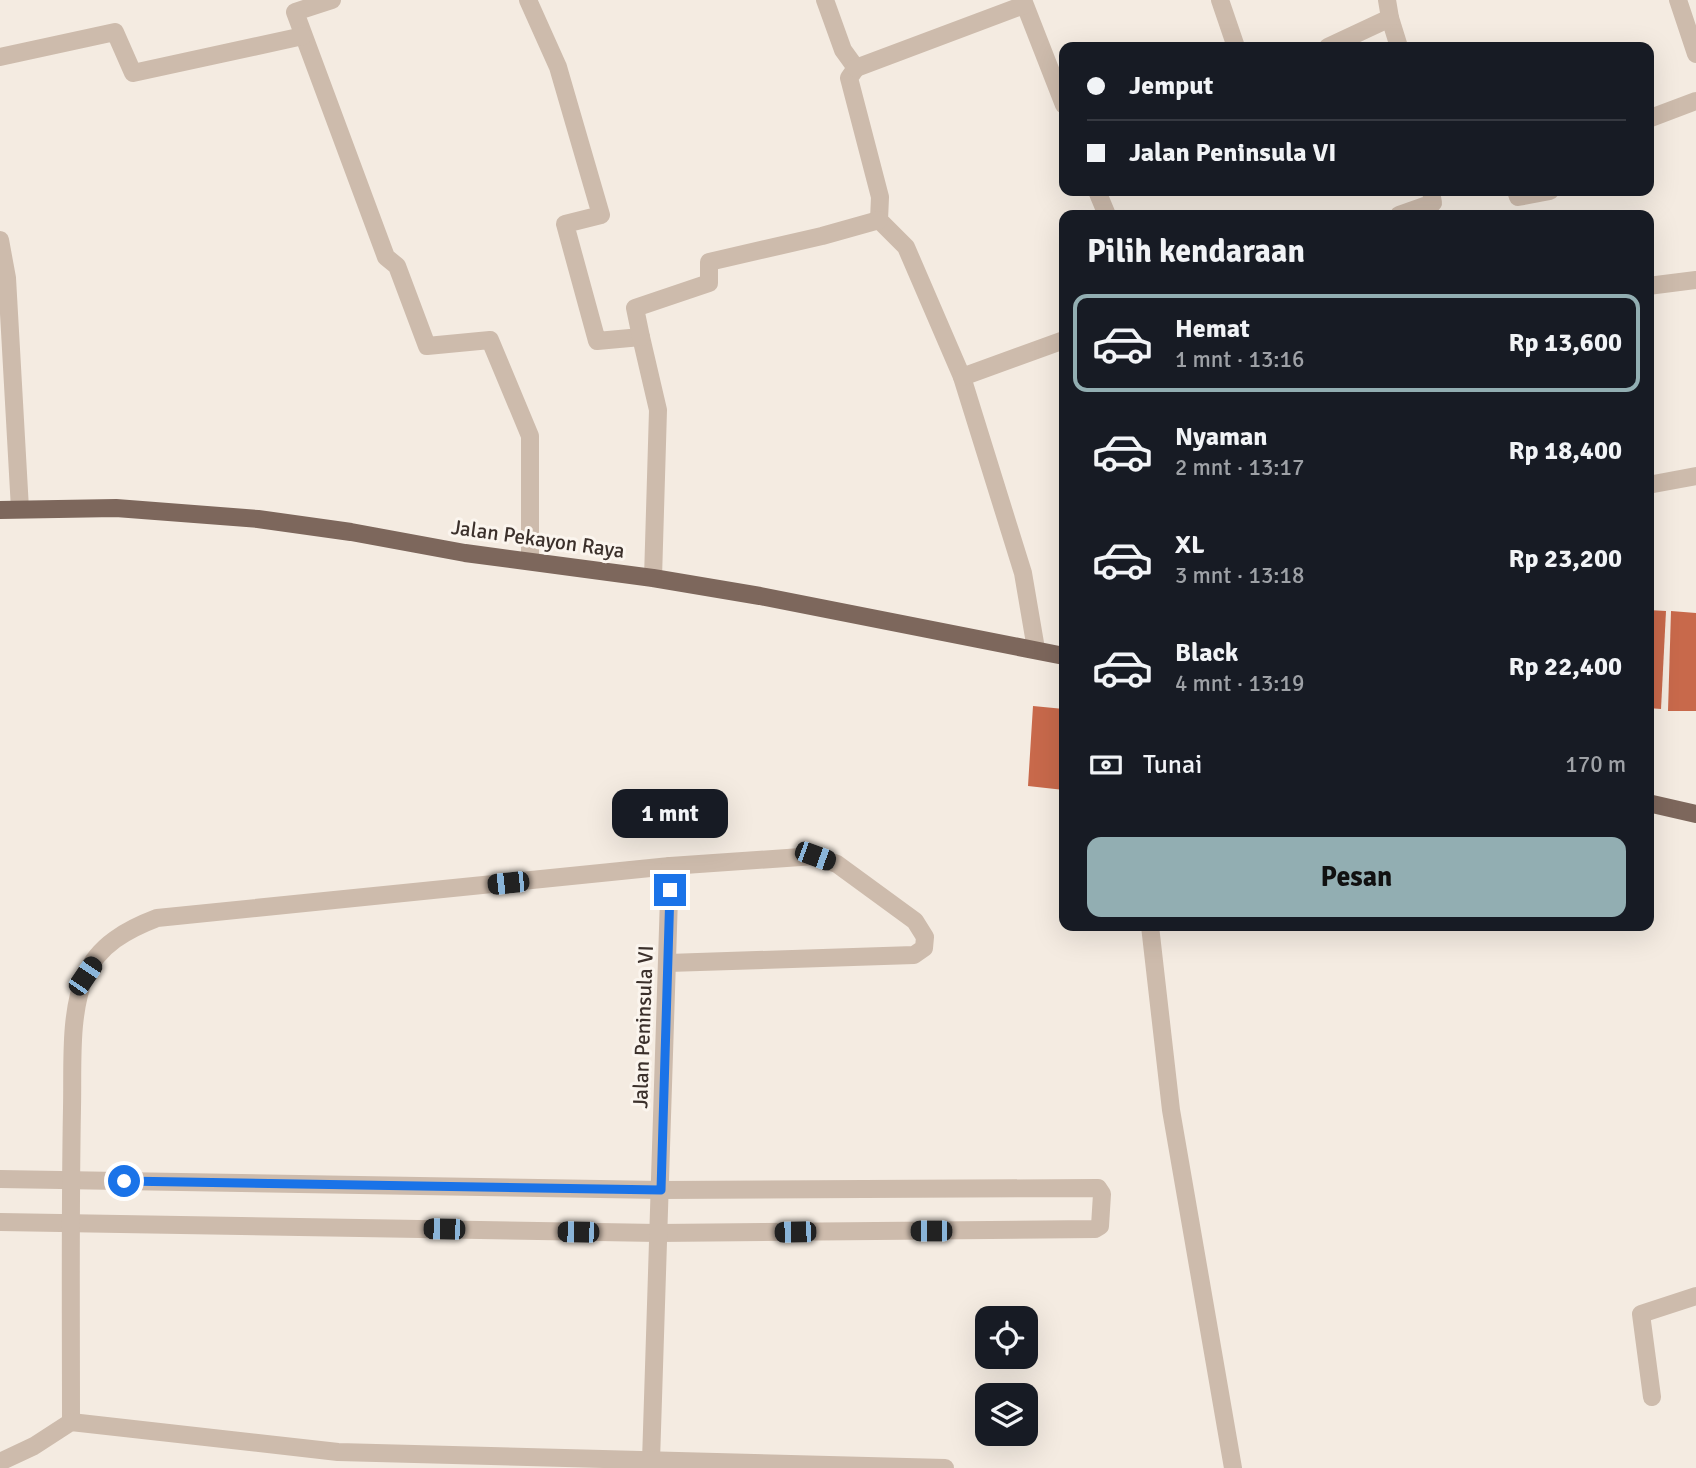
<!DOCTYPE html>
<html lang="id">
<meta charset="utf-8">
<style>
:root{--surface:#171b24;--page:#20242c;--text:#f1f3f6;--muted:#9ea1a6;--line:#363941;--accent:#92aeb2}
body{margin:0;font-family:Signika,sans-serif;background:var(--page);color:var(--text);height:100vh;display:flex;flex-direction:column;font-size:26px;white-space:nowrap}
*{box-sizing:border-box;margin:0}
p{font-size:23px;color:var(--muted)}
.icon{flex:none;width:38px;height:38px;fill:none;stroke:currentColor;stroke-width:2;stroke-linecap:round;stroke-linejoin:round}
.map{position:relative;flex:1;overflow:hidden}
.drawer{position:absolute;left:1059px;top:210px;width:595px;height:721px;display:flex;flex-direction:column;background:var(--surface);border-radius:14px;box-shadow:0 7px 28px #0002}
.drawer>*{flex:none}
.hud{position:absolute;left:1059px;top:42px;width:595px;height:154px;border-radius:14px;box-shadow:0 7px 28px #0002;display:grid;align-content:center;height:154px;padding:0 28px;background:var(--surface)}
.tools{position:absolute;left:975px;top:1306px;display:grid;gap:14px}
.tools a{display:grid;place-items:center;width:63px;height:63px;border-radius:14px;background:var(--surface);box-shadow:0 7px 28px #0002;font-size:35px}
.end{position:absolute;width:32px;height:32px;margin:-16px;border:9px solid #1a73e8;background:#fff;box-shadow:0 0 0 4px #fff}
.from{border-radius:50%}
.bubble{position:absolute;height:49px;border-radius:14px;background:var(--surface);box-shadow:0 7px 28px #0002;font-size:23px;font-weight:700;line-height:49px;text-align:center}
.car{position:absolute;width:21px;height:42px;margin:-21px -10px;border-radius:9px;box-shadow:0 0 5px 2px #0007;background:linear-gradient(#222 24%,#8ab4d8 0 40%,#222 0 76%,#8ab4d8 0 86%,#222 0)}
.hud b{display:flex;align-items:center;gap:24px;height:66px;font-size:26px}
.hud b+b{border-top:2px solid var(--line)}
.hud i{width:18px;height:18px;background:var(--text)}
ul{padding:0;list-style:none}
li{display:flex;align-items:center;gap:21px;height:98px;margin:0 14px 10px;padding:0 14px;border:4px solid transparent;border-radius:14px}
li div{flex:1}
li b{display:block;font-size:26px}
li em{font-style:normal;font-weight:700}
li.on{border-color:var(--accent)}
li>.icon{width:63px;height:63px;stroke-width:1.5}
h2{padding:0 28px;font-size:32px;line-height:84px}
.pay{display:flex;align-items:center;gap:18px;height:77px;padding:0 28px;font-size:26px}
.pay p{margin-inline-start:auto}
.primary-button{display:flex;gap:14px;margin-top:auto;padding:14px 28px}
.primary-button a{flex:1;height:80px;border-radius:14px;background:var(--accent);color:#111;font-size:28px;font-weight:700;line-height:80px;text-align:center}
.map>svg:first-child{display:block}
.building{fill:#c8694b}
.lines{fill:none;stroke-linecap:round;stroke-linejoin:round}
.minor{stroke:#cdbbac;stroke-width:18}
.major{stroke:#7d675c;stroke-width:18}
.route{stroke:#1a73e8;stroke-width:9}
.labels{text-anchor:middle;stroke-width:6;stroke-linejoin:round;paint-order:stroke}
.street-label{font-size:21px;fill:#3b302b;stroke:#fbf5ee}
</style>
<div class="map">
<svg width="1696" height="1468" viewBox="0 0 1696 1468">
<rect width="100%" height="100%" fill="#f4ebe1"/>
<g class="building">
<path d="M1648,610L1666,611L1661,709L1648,708Z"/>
<path d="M1671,611L1696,613V711H1668Z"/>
<path d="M1033,706L1064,709V790L1028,786Z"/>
</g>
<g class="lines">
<g class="minor">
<path d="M332,0L295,12L386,257L397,266L427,346L490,340L530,436V561"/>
<path d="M528,0L558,67L601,215L565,224L597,341L641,337L658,410L653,578"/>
<path d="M825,0L843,50L856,68"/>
<path d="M1023,0L1064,105"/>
<path d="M1220,0L1236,47"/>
<path d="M1678,0L1696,54"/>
<path d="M1390,18L1399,47"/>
<path d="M1328,47L1390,18L1387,0"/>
<path d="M0,57L115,32L133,73L303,36"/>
<path d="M856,68L849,78L880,197L879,220L906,247L962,377L1023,573L1036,649"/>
<path d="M856,68L1024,5"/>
<path d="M1648,119L1696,101"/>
<path d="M1097,191L1107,215"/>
<path d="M1516,191L1518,197L1550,191"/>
<path d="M1399,215L1433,203L1431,191"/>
<path d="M0,240L7,278L20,509"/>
<path d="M1648,286L1696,280"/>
<path d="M641,337L635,308L709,283V262L822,236L879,220"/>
<path d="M962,377L1064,340"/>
<path d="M1648,485L1696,476"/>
<path d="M1150,926L1171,1110L1233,1468"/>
<path d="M0,1179L661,1190L1098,1188L1102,1194L1100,1226L1095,1229L658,1233L0,1222"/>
<path d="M1652,1397L1641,1314L1696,1296"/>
<path d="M71,1422C71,1318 70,1213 72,1108C73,1067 69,1015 85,976C98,945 128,929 157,918L670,866L815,856L837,864L915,921L925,937L924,948L914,955L668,963"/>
<path d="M651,1461L670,866"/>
<path d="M0,1462L34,1446L71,1422L338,1452L945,1468"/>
</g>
<g class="major">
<path d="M0,510L116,508L258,519L351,532L465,553L653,578L760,596L1064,656"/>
<path d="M1648,803L1696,814"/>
</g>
</g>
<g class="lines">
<path class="route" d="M124,1181L661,1190L670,890"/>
</g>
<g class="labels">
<g class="street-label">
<text transform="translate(538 539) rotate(8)" y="7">Jalan Pekayon Raya</text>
<text transform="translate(643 1027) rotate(-88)" y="7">Jalan Peninsula VI</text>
</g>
</g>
</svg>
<div class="tools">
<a><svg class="icon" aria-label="locate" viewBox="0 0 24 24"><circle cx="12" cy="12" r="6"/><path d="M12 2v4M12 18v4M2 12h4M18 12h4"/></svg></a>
<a><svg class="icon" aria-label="layers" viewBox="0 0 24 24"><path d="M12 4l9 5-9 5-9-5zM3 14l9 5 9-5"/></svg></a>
</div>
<i class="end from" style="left:124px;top:1181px"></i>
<i class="end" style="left:670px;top:890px"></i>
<div class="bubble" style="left:612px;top:789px;width:116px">1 mnt</div>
<i class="car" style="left:815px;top:856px;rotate:110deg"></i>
<i class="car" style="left:508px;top:883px;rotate:264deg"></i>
<i class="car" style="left:85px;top:976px;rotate:34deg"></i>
<i class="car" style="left:444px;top:1229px;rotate:271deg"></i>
<i class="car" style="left:931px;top:1231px;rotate:270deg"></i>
<i class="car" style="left:578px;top:1232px;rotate:271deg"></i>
<i class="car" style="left:795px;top:1232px;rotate:269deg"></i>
<div class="hud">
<b><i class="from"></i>Jemput</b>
<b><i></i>Jalan Peninsula VI</b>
</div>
<section class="drawer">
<h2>Pilih kendaraan</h2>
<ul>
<li class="on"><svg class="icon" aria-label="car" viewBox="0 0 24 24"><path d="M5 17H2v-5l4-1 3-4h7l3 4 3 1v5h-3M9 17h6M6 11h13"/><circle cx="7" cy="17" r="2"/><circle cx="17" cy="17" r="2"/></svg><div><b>Hemat</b><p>1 mnt · 13:16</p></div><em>Rp 13,600</em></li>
<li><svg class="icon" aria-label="car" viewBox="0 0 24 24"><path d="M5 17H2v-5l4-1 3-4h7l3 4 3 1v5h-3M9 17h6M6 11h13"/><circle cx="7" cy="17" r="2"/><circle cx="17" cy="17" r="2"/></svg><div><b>Nyaman</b><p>2 mnt · 13:17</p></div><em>Rp 18,400</em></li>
<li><svg class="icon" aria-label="car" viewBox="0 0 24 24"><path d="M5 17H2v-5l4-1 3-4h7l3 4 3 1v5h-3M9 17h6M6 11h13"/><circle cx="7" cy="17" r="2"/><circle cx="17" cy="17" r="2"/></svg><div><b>XL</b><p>3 mnt · 13:18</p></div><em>Rp 23,200</em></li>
<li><svg class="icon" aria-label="car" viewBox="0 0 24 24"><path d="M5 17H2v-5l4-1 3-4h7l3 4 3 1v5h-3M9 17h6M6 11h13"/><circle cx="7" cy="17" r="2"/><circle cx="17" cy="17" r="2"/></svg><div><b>Black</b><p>4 mnt · 13:19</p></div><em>Rp 22,400</em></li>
</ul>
<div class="pay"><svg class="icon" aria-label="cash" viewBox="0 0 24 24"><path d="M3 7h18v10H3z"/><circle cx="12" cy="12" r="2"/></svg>Tunai<p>170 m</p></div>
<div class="primary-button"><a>Pesan</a></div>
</section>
</div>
